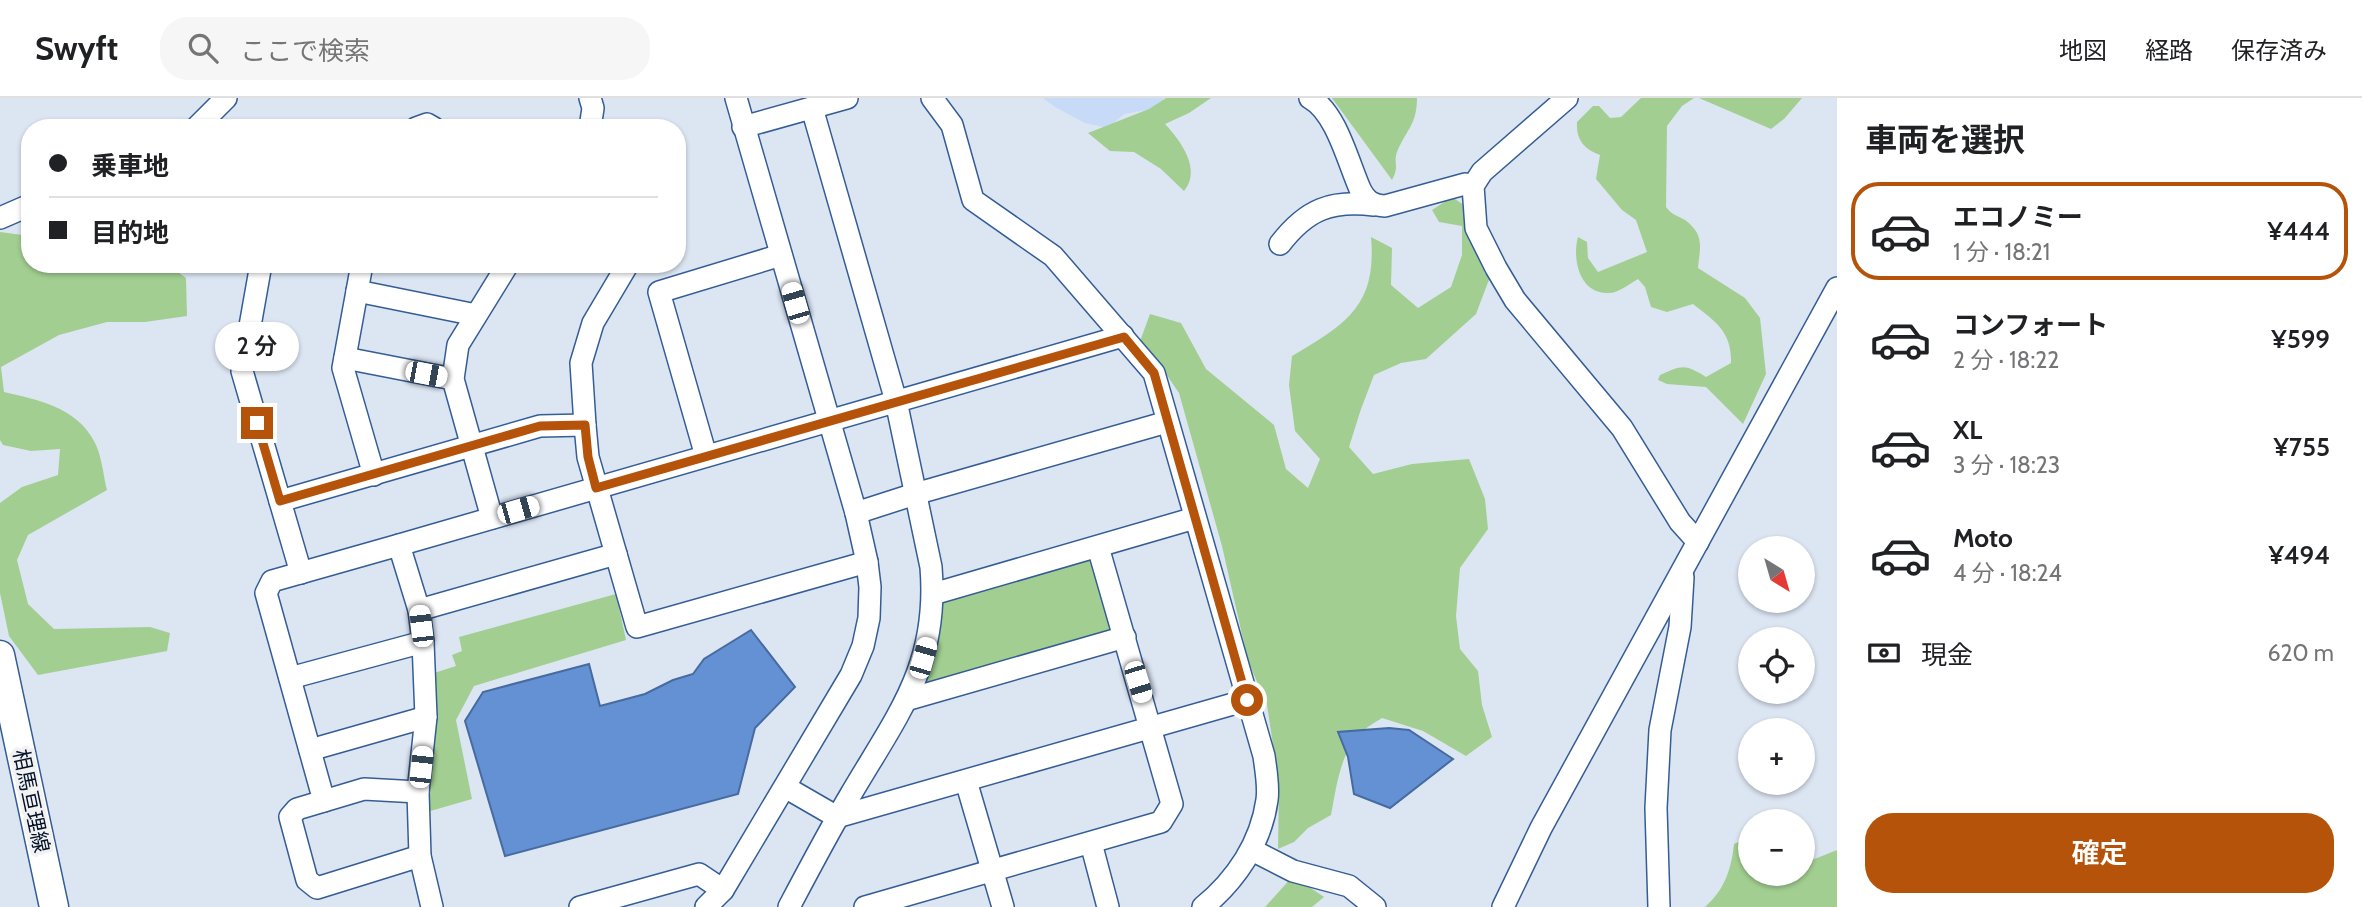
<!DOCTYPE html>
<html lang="ja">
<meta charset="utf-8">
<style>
:root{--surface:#fff;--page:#f6f6f6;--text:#202124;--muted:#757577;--line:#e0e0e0;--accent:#b45309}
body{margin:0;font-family:Cabin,"Noto Sans JP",sans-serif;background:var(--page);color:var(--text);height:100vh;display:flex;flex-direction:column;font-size:26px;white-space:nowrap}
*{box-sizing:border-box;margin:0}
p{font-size:23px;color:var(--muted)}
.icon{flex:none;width:38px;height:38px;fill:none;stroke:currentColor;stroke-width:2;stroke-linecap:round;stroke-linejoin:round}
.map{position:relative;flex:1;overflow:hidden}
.side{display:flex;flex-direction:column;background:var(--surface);width:525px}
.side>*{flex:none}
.top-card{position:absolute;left:21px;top:21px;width:665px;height:154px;border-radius:28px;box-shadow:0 2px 5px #0004;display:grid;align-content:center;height:154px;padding:0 28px;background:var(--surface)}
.needle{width:46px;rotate:143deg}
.tools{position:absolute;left:1738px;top:438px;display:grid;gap:14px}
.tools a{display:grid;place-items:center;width:77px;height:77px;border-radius:50%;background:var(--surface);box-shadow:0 2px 5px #0004;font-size:35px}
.end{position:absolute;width:32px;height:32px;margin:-16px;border:9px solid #b45309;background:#fff;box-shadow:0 0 0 4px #fff}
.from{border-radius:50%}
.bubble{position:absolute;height:49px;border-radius:24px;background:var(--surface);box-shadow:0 2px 5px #0004;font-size:23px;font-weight:600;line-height:49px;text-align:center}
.car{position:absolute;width:21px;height:42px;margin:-21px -10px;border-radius:9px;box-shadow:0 0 5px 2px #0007;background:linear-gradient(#fff 24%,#345 0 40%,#fff 0 76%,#345 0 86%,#fff 0)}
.top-card b{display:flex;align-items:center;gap:24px;height:66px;font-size:26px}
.top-card b+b{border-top:2px solid var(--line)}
.top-card i{width:18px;height:18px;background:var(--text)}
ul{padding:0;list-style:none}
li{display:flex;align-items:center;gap:21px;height:98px;margin:0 14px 10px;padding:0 14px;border:4px solid transparent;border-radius:28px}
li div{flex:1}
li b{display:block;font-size:26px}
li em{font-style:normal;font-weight:600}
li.on{border-color:var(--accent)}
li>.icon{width:63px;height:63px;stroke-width:1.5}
h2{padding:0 28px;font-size:32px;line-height:84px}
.pay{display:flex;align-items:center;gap:18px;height:77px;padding:0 28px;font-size:26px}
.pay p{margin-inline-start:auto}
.button{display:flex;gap:14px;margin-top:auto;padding:14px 28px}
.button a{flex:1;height:80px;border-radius:28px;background:var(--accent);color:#fff;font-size:28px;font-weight:600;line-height:80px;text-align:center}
header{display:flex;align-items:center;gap:42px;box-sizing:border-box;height:98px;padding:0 35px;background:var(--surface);border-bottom:2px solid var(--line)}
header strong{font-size:33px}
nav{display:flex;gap:38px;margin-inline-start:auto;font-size:24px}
.search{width:490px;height:63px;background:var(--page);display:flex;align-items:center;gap:18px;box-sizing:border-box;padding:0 24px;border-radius:28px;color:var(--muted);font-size:26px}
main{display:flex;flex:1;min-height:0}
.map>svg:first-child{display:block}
.built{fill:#c7dbf8}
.green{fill:#a2cf91}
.water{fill:#6391d3;stroke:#466ba0;stroke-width:2}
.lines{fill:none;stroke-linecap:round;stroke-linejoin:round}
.minor-casing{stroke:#345d95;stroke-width:24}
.major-casing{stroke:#345d95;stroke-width:31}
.minor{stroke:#fff;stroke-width:21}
.major{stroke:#fff;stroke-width:28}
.route{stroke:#b45309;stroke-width:9}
.labels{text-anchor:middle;stroke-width:7;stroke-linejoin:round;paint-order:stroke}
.street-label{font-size:21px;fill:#031229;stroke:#f2f2f2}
</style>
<header>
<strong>Swyft</strong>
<div class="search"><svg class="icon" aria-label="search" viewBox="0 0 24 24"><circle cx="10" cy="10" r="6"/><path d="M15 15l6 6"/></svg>ここで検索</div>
<nav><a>地図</a><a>経路</a><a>保存済み</a></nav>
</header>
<main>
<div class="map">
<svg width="1837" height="809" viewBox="0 0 1837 809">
<rect width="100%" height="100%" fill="#dce5f2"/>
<path class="built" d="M1043,0H1164L1152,11L1124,16L1108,30L1085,25L1055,9Z"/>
<g class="green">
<path d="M1166,0H1211L1189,15L1165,26C1181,43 1202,72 1184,93L1161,71L1134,54L1110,53L1088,35L1149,11Z"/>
<path d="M1332,0H1417C1417,27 1406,32 1397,54C1393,65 1400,68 1392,82Z"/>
<path d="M1641,0H1694L1682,8L1667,28L1666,109C1673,118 1677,117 1685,122C1705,137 1700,149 1698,170L1745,200L1760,220L1766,276L1743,326L1706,289L1667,286L1658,282L1660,277C1683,267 1684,266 1706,279L1731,265C1732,234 1716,224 1693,206L1667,214L1651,209L1645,189L1638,181C1629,186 1618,196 1607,195C1579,195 1572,160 1578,139L1587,144L1588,160L1598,174L1647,154L1636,122L1622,112L1596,81L1600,57C1584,51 1576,42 1577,24L1593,8H1599L1610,20L1621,19Z"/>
<path d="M1699,0H1802L1784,21L1771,31Z"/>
<path d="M1452,99L1470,111L1490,179L1476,216L1426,261L1401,265L1374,277L1361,311L1349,349L1373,376L1412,366L1469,361L1485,401L1488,431L1460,470L1456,518L1460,551L1478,573L1482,607L1492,639L1466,658L1423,633L1382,620C1374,625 1365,630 1359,637C1340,656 1336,691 1331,717L1308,730L1294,744L1278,751L1279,687L1267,607L1248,563L1222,448L1179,295L1162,270L1139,246L1150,216L1181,225L1206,271L1274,327L1286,371L1308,390L1320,361L1295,333L1289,287L1292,258C1346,226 1377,208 1371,139L1392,150L1391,187L1418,210L1451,189L1462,157V128L1439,124L1432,112Z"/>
<path d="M0,134L30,138V166H167L186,180L187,218L145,224H107L59,237L1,269L4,294C38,302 76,309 94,343C102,357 103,377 107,392L28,437L17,462L28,506L54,531L150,529L170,535L167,553L38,577L9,538L0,495V405L22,389L58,377L60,351L31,353L3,347L0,342Z"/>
<path d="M1088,459L1095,466L1112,535L930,589L924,585L942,502Z"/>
<path d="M616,496L626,542L474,588L456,622L472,701L427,714L434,575L456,568L452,557L462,553L459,539Z"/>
<path d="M1750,739V775H1802L1803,759L1807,764L1837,752V809H1705C1725,791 1731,772 1734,746Z"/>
<path d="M1293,778L1324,799L1312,809H1265Z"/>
</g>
<g class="water">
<path d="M751,532L795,589L755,630L738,696L505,758L465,623L483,594L589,566L600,608L645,596L673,582L693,576L704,561Z"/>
<path d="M1389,630L1409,632L1453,661L1390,710L1354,696L1348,659L1338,634Z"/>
</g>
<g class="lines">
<g class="minor-casing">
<g id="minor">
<path d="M590,0L593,10L590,30"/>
<path d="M932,0L952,27L973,102L1053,158L1154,275L1264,658C1266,673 1269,688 1267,702C1261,745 1236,782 1203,809"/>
<path d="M1310,0C1336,14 1348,64 1360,91C1366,103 1372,107 1385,108L1465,86L1473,88"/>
<path d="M1567,0L1482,74L1473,88L1476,130L1496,170L1515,202L1622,330L1680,424L1698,444"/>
<path d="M743,29L847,0"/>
<path d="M196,30L226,0"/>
<path d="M416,30L427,26L434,30"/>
<path d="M0,120L30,107"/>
<path d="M1280,146C1307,111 1331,102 1374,107"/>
<path d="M261,166L242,273L301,475"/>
<path d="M362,166L343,270L374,377"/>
<path d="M357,193L476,217"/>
<path d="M345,260L453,281"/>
<path d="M585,327L581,265L593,225L628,166"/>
<path d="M706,358L659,194L781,157"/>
<path d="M280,403L540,328L585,327L588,359L637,529L867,464"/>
<path d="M856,415L915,396L1167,324"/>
<path d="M492,420L453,281L458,247L508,166"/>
<path d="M933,496L1195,420"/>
<path d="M419,512L616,456"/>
<path d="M290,580L423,544"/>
<path d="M906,602L1125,539"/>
<path d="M310,652L426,619"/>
<path d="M966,683L1003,809"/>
<path d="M785,689L837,719L1247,602"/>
<path d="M418,694L364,691L297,711L290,719L307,782L317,790L420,758"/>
<path d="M324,703L266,495L272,483L399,447"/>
<path d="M1091,745L1108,809"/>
<path d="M1252,752L1293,773L1349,788L1375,809"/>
<path d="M432,809L420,758L418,694L426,619L423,544L419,512L399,447L1123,238"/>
<path d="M580,809L699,776L723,792"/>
<path d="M706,809L723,792L851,577L863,548L869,520L870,489L867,464L856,415L736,0"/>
<path d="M789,809C809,771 829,733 851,696C898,616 939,567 931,469L896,303L812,10"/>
<path d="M865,809L1161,724L1172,706L1098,449"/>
<path d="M1503,809L1541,730L1837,190"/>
<path d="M1659,809L1656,710L1660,632L1680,529L1683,479"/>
</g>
</g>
<g class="major-casing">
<path id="major" d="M0,557L54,809"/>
</g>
<use href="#minor" class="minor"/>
<use href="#major" class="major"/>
</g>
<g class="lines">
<path class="route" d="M257,325L280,403L540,328L585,327L588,359L596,390L1124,239L1154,275L1247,602"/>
</g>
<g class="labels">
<g class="street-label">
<text transform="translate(31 703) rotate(78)" y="7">相馬亘理線</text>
</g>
</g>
</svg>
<div class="tools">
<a><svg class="needle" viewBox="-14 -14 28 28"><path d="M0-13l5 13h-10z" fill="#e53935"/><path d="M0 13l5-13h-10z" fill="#757577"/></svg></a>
<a><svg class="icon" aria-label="locate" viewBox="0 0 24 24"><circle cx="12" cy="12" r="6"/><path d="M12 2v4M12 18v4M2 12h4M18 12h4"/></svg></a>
<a>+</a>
<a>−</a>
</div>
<i class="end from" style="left:1247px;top:602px"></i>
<i class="end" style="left:257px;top:325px"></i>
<div class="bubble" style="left:215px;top:224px;width:84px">2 分</div>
<i class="car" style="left:795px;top:205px;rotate:344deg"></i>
<i class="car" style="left:426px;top:276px;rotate:101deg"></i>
<i class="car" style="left:518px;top:412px;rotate:74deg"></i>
<i class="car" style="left:421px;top:528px;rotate:353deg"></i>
<i class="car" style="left:923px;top:560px;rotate:16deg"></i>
<i class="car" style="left:1138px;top:584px;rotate:163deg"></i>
<i class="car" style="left:421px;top:669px;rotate:6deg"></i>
<div class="top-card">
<b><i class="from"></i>乗車地</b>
<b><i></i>目的地</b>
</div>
</div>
<section class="side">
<h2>車両を選択</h2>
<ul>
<li class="on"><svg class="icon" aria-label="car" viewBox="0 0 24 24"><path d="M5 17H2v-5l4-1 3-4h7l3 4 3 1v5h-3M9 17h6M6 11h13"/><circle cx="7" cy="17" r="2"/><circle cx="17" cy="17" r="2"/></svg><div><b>エコノミー</b><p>1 分 · 18:21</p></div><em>¥444</em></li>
<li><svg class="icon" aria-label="car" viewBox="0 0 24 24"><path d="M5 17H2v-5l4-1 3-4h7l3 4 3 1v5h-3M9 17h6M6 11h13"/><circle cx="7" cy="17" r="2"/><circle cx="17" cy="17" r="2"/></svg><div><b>コンフォート</b><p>2 分 · 18:22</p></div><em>¥599</em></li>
<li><svg class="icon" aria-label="car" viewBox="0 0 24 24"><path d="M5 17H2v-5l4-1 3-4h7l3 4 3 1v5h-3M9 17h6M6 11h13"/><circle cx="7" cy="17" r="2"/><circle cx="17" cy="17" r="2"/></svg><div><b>XL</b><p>3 分 · 18:23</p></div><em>¥755</em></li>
<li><svg class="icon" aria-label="car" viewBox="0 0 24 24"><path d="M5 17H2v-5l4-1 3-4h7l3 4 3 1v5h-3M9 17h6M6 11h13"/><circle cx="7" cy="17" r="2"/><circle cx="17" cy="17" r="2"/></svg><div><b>Moto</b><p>4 分 · 18:24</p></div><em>¥494</em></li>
</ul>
<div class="pay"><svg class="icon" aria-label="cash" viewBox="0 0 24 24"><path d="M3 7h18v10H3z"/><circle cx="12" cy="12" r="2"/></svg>現金<p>620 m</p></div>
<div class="button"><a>確定</a></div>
</section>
</main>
